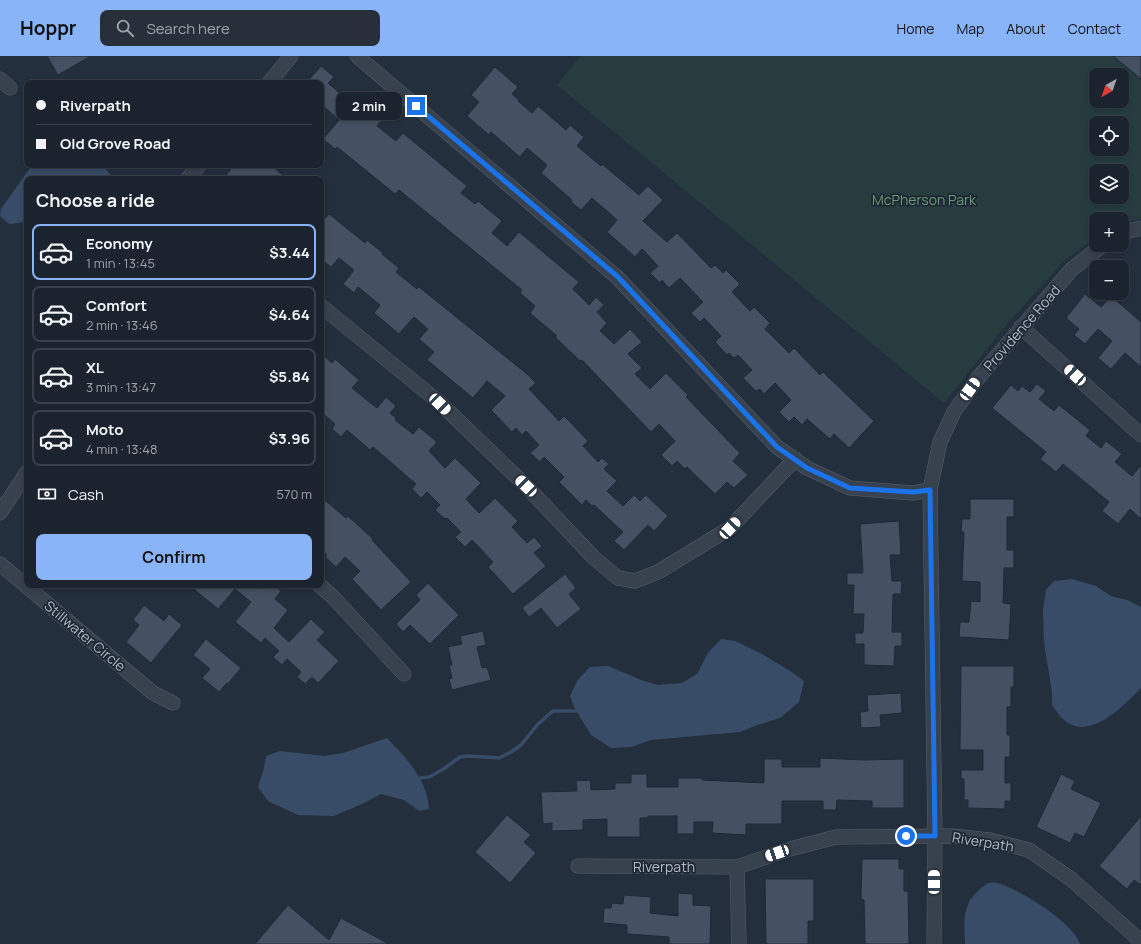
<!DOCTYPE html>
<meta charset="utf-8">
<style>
:root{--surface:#1b232e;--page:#282f3a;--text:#f1f3f6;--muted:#a0a4aa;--line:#39404a;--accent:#8ab4f8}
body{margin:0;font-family:Manrope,sans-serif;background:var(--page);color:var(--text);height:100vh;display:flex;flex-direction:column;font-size:15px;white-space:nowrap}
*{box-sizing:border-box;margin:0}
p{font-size:13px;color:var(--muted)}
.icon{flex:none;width:22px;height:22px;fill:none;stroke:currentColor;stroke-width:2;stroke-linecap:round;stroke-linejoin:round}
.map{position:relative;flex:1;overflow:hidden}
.details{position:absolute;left:24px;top:120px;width:300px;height:412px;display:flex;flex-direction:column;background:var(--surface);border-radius:8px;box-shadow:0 2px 6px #0003,0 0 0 1px var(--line)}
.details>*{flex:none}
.banner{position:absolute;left:24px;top:24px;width:300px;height:88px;border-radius:8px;box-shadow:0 2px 6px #0003,0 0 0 1px var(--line);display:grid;align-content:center;height:88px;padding:0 12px;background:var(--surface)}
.needle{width:26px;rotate:220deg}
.fabs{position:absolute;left:1089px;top:12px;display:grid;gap:8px}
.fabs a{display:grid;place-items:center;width:40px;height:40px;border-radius:8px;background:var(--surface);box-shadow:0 2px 6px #0003,0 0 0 1px var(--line);font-size:20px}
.end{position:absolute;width:18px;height:18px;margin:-9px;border:5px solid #1a73e8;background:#fff;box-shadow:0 0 0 2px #fff}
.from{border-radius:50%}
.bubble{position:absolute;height:28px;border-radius:8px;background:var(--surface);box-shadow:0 2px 6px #0003,0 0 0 1px var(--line);font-size:13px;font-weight:700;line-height:28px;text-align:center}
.car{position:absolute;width:12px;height:24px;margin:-12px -6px;border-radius:5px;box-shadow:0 0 3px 1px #0007;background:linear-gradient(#fff 24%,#345 0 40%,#fff 0 76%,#345 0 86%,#fff 0)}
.banner b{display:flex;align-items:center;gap:14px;height:38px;font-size:15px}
.banner b+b{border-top:1px solid var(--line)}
.banner i{width:10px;height:10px;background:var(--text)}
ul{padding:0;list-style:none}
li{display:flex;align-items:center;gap:12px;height:56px;margin:0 8px 6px;padding:0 4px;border:2px solid var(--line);border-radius:8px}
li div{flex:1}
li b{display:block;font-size:15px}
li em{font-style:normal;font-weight:700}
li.selected{border-color:var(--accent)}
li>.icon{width:36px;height:36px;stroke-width:1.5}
h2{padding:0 12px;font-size:18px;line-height:48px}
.pay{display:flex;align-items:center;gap:10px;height:44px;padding:0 12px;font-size:15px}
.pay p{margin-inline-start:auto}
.cta{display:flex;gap:8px;margin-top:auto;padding:8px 12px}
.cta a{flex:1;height:46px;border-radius:8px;background:var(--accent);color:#111;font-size:16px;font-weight:700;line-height:46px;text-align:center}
header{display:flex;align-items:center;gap:24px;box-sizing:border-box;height:56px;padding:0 20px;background:var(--accent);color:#111}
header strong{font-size:19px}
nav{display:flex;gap:22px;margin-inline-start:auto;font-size:14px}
.search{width:280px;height:36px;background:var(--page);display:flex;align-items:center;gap:10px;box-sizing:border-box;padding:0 14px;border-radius:8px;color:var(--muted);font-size:15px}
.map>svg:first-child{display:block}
.green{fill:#263c3f;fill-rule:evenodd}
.water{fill:#394c67}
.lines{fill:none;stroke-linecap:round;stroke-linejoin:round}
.stream{stroke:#394c67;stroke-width:3.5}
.building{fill:#455162;stroke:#1f2835}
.minor-casing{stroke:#565f6c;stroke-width:15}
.minor{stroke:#38414e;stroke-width:14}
.route{stroke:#1a73e8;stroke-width:5}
.labels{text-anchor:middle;stroke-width:3.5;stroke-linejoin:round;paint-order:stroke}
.park-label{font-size:14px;fill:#6b9a76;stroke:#1d2633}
.street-label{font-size:14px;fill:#b4bcc9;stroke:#1d2633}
</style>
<header>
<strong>Hoppr</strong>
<div class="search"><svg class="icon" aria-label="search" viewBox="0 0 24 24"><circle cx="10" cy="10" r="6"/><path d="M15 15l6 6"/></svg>Search here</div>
<nav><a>Home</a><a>Map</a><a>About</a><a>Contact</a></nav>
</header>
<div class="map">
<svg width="1141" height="888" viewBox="0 0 1141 888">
<rect width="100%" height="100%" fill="#242f3e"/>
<path class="green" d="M581,0H1141V163L1122,167V163H1096V181L1064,205L1006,269L944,347L557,29ZM1096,19H1122V45H1096ZM1096,67H1122V93H1096ZM1096,115H1122V141H1096Z"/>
<g class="water">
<path d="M32,109H102L114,123H27V164L19,167L9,168L0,160L1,153Z"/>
<path d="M1072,523L1096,530L1111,540L1127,544L1141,551V632C1123,650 1090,686 1064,664C1059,660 1056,654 1052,649V637L1044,586L1043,554L1046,534L1054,525Z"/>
<path d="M721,583L735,585L762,598L790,615L804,625L799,646L780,662L757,669L740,676L651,684L631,691L611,692L591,679L574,651L570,640L577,625L590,611L608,610L641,624L658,629L682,627L697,618L708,597Z"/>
<path d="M387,682C407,703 427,723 429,753L419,755L404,744L381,738L362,748L334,760L298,759L268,745L258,731L264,712L266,700L280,695L324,700L343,697Z"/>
<path d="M988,827C990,827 994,826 997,827C1018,832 1074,867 1080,888H965C964,860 962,844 988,827Z"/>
</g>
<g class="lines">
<path class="stream" d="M420,722L429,721L442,714L460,701L469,700L499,702L511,696L521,689L538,668L553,655H576"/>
</g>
<g class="building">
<path d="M47,0H91L58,19Z"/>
<path d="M1113,0H1141V23Z"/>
<path d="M321,10L334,21L328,27L352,48L358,41L383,63L377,70L396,85L403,77L467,130L461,137L475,148L478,145L502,165L492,177L507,190L519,176L579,226L573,233L589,249L596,241L604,249L597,256L607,267L600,275L614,288L630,273L642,286L628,298L642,312L635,318L650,333L666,317L688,339L686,341L740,397L733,405L748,419L734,432L727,426L715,438L687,411L685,413L677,405L672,410L661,399L675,385L659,368L651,376L582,304L580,305L555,281L557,280L530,257L535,250L520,237L522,234L399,134L395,138L337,91L335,93L323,83L339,64L321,48V27H306Z"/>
<path d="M495,11L518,31L512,38L519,44L518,45L532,57L538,50L566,74L570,69L584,81L577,90L601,110L602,108L639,139L648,130L663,144L643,165L667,186L677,177L711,212L715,209L723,217L726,214L740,228L732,236L750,255L754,251L770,267L765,273L789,297L794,292L820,319L823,316L874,365L849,392L834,378L830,383L807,363L802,369L794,361L789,366L779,356L791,344L775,327L764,338L760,333L756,335L743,322L752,314L738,299L734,302L729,297L727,299L715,286L721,280L704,262L700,266L691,257L703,246L680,222L669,232L662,224L660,227L650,217L658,210L642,193L635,201L607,176L617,164L592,142L581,154L571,146L572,144L541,117L547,109L527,92L520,101L491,76L489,79L467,60L479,46L471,39Z"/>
<path d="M234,109H271L287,123H223Z"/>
<path d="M329,158L365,187L367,184L383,197L382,198L399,212L396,216L417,233L419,231L527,318L536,327L529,333L559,365L564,360L573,369L588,385L583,390L598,406L602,402L609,408L604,413L617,425L607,435L623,450L634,439L640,445L646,439L668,460L654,475L648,469L624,494L614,485L623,476L594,449L592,450L586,444L582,449L559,426L564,421L544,401L540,406L530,397L539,389L526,375L522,379L516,372L512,376L491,354L505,340L487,325L473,342L427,304L434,296L419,283L428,273L414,261L399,278L374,257L380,249L358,231L354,237L343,228L354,214L339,202L331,211L321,203V167Z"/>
<path d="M1085,238L1101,251L1111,240L1141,266V311L1125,297L1111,313L1098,302L1112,285L1098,273L1085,288L1074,279L1079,273L1066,262Z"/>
<path d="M325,301L332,307L335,303L359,324L352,332L377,352L386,341L396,350L390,357L396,362L395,364L413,378L419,371L437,386L429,395L445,412L455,402L481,427L466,443L479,457L495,442L518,465L512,471L527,487L534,481L542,490L534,497L546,510L513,538L488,511L493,506L472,484L465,491L455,481L461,476L447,462L445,463L435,454L440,449L427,436L421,442L412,433L416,428L373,391L370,394L347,374L341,381L332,373L335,368L321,356V306Z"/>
<path d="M1037,328L1046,335L1039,343L1054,355L1059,349L1090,374L1086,380L1101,392L1106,385L1122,398L1115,406L1132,420L1141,409V463L1130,453L1118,468L1102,455L1109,446L1063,408L1056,416L1040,403L1046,396L992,352L1011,329L1018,335L1022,330L1030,336Z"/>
<path d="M321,441L346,462L348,460L373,483L372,484L411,526L381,554L352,523L360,515L345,501L336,511L325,501L327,499L321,494Z"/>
<path d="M970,443H1014V461H1007V494H1014V512H1004L1003,547L1011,548L1009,584L959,581L960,566H969L971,545L980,546V526L962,525L964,476H961L962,463H970Z"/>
<path d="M899,465L901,499H890L892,525H902L901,538H893L892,576H902V590H895L894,610L864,609V588H855V577H863L864,558H853L854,529H847V517H863L860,468Z"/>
<path d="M565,518L576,532L569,538L581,553L557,572L541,552L529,561L522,552Z"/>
<path d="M428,527L459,559L430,588L410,569L403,576L396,568L420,544L416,539Z"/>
<path d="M189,529H258L263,533L266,529H273L281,535L275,543L288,554L274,572L289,586L311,563L325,576L317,584L339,605L318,627L312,621L305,628L297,621L301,616L287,603L282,609L273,601L279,595L265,582L261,587L235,566L251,546L235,533L218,553Z"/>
<path d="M144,549L164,565L169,558L182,569L151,607L126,586L139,569L133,564Z"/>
<path d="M483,575L486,589L477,591L482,612L487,611L491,624L452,634L449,623L452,622L449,609H452L448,591L462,588L460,580Z"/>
<path d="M206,583L241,612L228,628L227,627L219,636L202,622L210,613L193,599Z"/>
<path d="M961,610H1014V631H1011V651H1007V679H1010V701H1005V727H1011V745H1005V753L968,752V744H964V723H961V714H983V694H960Z"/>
<path d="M901,637L902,657L880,659L881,671L861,672L860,656L868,655L867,639Z"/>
<path d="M820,702L865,704L904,703V752H872V745L837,744L836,754H823V745H782V768H746V779L712,777L713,766H694V778H677V760H648V762H640V781H607V763L583,764V774L552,775V767L543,768L541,736L577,735L576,725L590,724L591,734L615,733V727H631V718H647V731H678V722H702V724L764,727V703H782V711H820Z"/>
<path d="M1061,718L1075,725L1071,733L1101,747L1084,781L1075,777L1070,787L1036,771Z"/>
<path d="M507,759L531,779L524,786L536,797L510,827L475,796Z"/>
<path d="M1141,760V829L1134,824L1127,833L1099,810Z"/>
<path d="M862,803H899V813H904V835H908L909,888H865L864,844L861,843Z"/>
<path d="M765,823H814V865H808V888H766Z"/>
<path d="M678,837L693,838V849L711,850L710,888H669V881L627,878V869L603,867L604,852H611L612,847L623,848L624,839L651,841L650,857L678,860Z"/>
<path d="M288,849L329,884L341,862L389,888H255Z"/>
</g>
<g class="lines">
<g class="minor-casing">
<g id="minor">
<path d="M357,0L617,221L777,391L807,412L850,432L913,437L930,434"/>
<path d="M0,23L10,32"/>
<path d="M269,27L291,0"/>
<path d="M188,123L199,109"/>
<path d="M1122,177L1141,172"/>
<path d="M321,250L440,347L526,430L594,502L618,522L635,525L658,516L730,472L795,403"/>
<path d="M1021,271L1141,379"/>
<path d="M0,457L27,416"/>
<path d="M0,508L153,637L173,647"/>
<path d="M319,529L332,540L404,618"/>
<path d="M578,810L737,811L790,793L836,781L952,780L990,784L1029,794L1071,823L1135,880L1141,887"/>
<path d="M737,811L739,888"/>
<path d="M934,888L935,780L930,434L940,386L954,356L978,322L1072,213L1103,189"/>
</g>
</g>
<use href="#minor" class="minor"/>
</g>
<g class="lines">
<path class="route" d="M416,50L618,221L777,391L807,412L850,432L913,436L930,434L935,780H906"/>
</g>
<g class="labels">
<g class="park-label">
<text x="924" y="149">McPherson Park</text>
</g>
<g class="street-label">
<text transform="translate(1022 272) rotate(-49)" y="5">Providence Road</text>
<text transform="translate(85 580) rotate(40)" y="5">Stillwater Circle</text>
<text transform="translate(983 786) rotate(9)" y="5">Riverpath</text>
<text x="664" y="816">Riverpath</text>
</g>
</g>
</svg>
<div class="fabs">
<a><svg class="needle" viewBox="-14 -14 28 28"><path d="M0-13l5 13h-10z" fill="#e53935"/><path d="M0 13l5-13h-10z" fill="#a0a4aa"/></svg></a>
<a><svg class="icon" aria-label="locate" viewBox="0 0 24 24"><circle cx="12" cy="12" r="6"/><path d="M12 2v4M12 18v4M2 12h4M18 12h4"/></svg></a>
<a><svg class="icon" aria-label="layers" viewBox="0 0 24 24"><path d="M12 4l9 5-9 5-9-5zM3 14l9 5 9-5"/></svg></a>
<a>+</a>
<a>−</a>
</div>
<i class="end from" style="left:906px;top:780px"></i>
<i class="end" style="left:416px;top:50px"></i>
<div class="bubble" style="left:336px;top:36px;width:66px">2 min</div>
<i class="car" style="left:1075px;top:319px;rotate:312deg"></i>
<i class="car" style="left:970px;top:333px;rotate:36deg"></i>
<i class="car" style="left:440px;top:348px;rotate:134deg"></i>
<i class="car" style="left:526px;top:430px;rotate:314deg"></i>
<i class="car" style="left:730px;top:472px;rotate:43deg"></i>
<i class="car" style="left:777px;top:797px;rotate:251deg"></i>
<i class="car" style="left:934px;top:826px;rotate:0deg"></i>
<div class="banner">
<b><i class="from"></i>Riverpath</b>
<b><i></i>Old Grove Road</b>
</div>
<section class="details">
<h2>Choose a ride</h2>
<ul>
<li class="selected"><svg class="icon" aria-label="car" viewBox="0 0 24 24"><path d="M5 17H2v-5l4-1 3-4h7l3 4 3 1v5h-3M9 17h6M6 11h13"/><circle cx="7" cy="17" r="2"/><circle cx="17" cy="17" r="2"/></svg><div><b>Economy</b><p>1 min · 13:45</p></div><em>$3.44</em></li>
<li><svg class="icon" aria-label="car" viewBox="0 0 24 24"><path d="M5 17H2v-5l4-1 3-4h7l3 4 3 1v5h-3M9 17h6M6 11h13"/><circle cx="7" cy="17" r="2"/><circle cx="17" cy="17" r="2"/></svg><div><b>Comfort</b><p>2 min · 13:46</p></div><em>$4.64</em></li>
<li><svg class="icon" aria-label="car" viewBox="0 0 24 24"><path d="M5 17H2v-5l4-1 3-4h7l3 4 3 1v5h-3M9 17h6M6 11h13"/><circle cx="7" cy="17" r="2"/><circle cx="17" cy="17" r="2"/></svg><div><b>XL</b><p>3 min · 13:47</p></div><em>$5.84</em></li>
<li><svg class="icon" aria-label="car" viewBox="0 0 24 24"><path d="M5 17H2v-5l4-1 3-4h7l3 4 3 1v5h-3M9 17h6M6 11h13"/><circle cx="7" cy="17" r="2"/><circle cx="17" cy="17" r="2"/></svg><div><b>Moto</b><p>4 min · 13:48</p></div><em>$3.96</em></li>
</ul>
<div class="pay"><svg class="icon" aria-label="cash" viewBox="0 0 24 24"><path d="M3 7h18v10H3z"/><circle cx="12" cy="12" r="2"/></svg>Cash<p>570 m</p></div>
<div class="cta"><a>Confirm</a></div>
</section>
</div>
